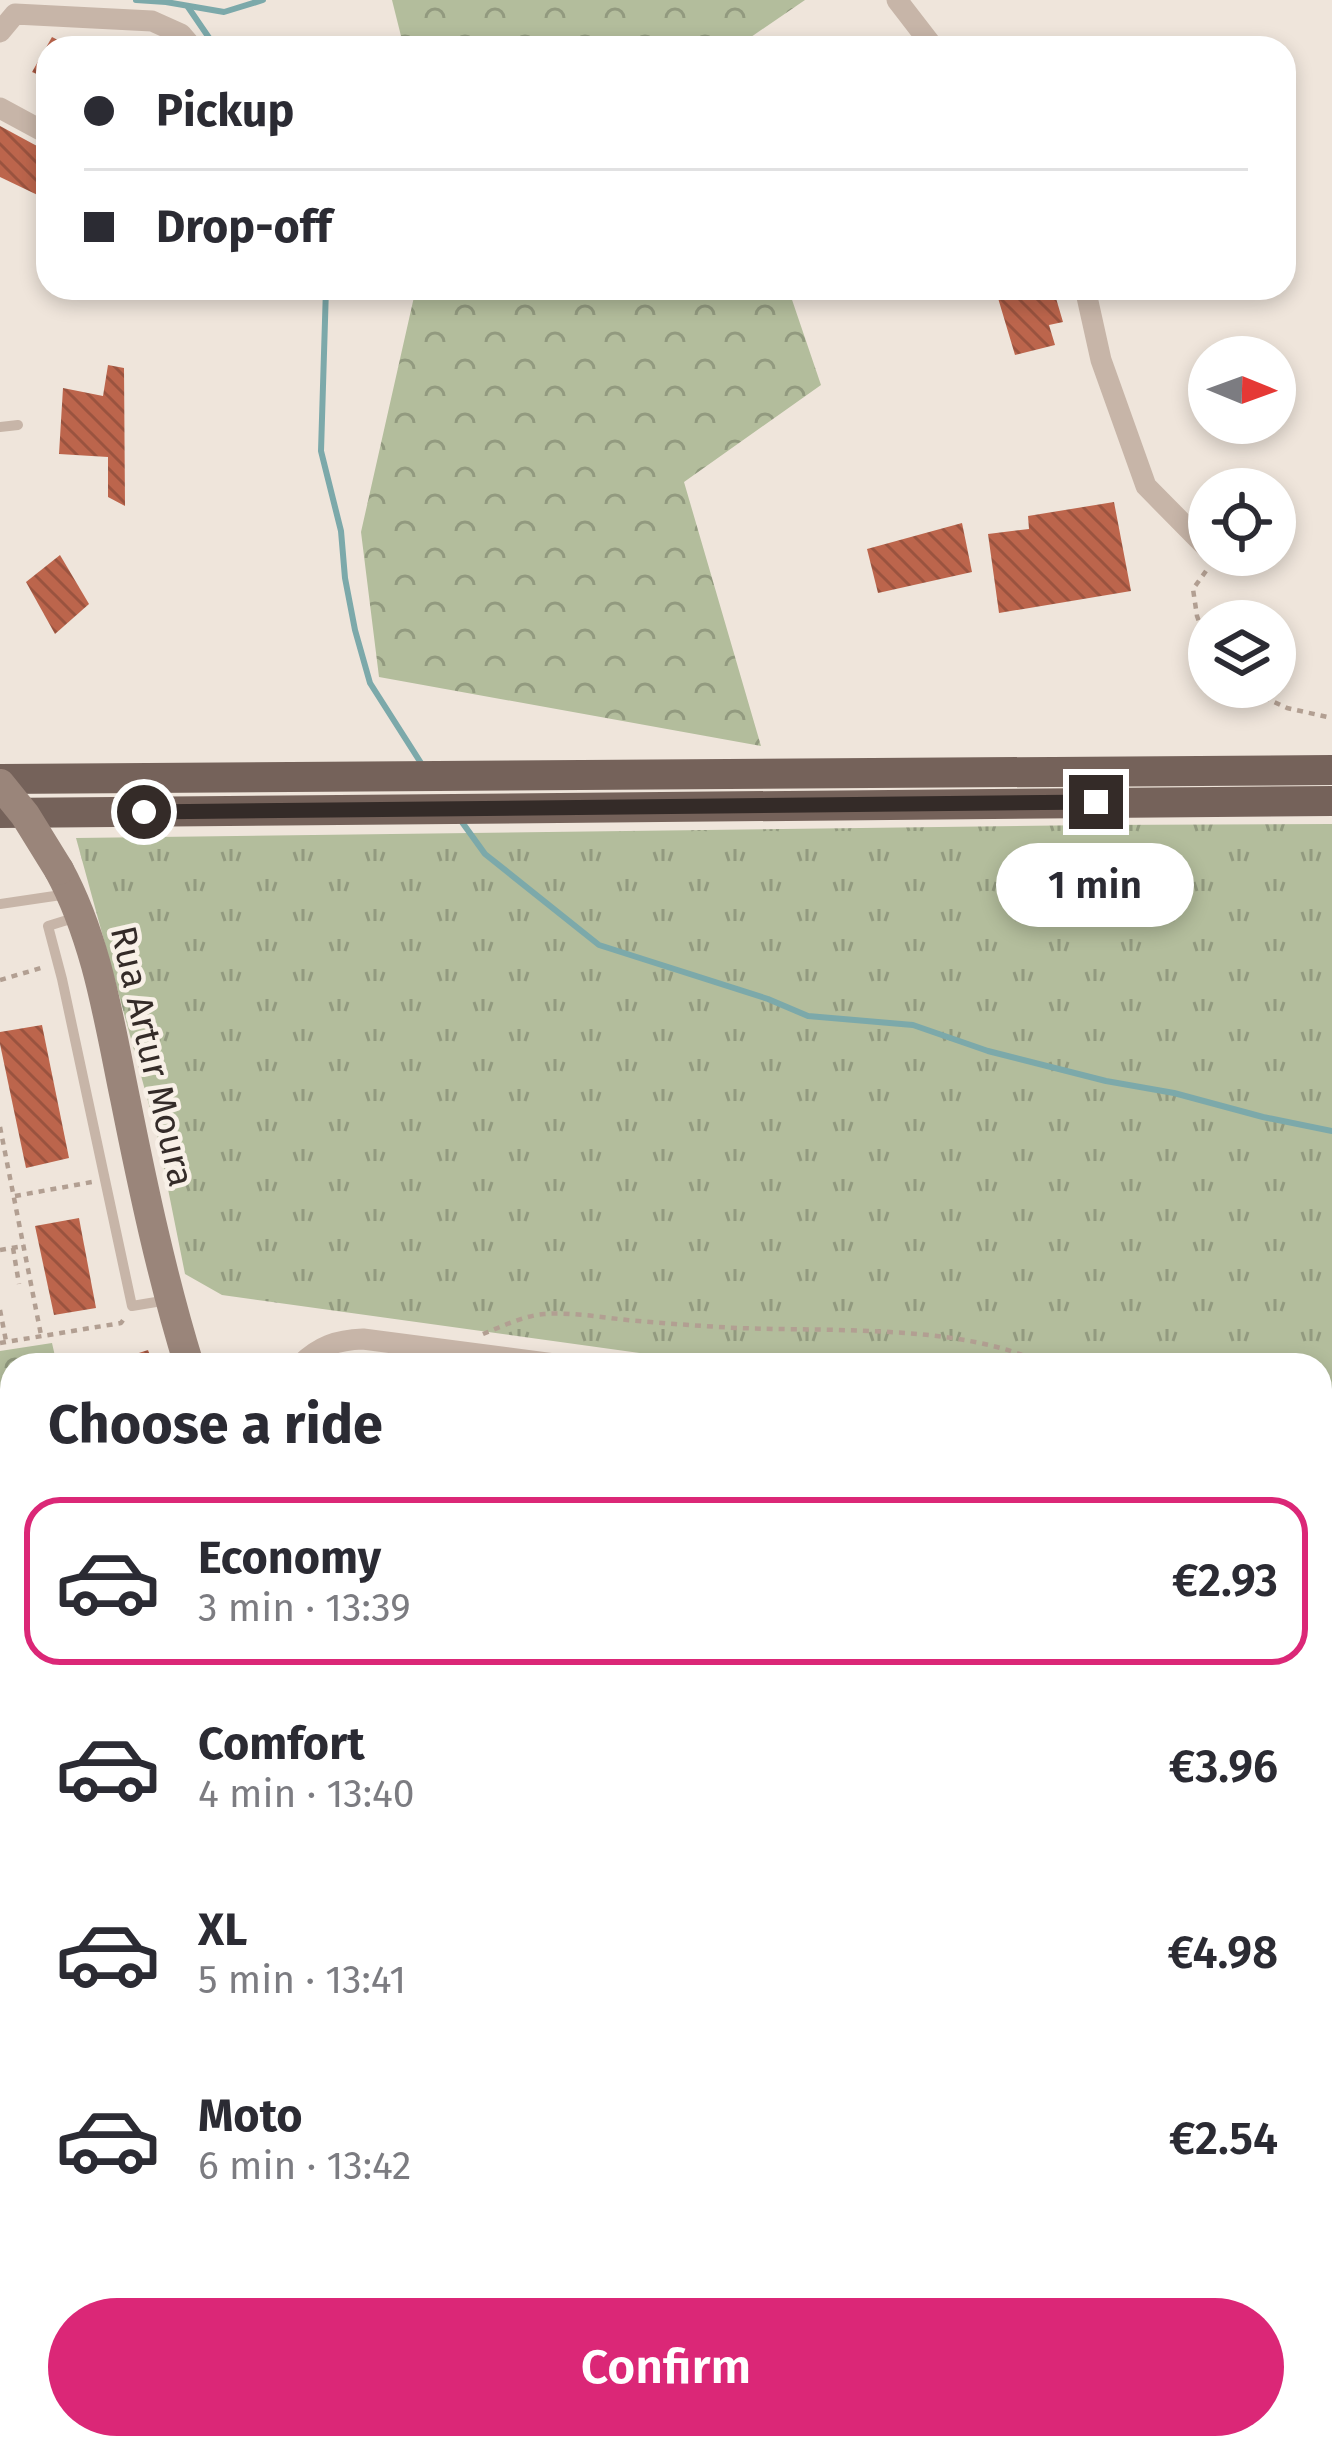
<!DOCTYPE html>
<meta charset="utf-8">
<style>
:root{--surface:#fff;--page:#f2f2f3;--text:#2b2b33;--muted:#7c7c81;--line:#e1e1e2;--accent:#db2777}
body{margin:0;font-family:"Fira Sans",sans-serif;background:var(--page);color:var(--text);height:100vh;display:flex;flex-direction:column;font-size:45px;white-space:nowrap}
*{box-sizing:border-box;margin:0}
p{font-size:39px;color:var(--muted)}
.icon{flex:none;width:66px;height:66px;fill:none;stroke:currentColor;stroke-width:2;stroke-linecap:round;stroke-linejoin:round}
.map{position:relative;flex:1;overflow:hidden}
.drawer{position:absolute;left:0px;top:1353px;width:1332px;height:1107px;display:flex;flex-direction:column;background:var(--surface);border-radius:36px 36px 0 0;box-shadow:0 6px 18px #0003}
.drawer>*{flex:none}
.hud{position:absolute;left:36px;top:36px;width:1260px;height:264px;border-radius:36px;box-shadow:0 6px 18px #0003;display:grid;align-content:center;height:264px;padding:0 48px;background:var(--surface)}
.needle{width:78px;rotate:91deg}
.tools{position:absolute;left:1188px;top:336px;display:grid;gap:24px}
.tools a{display:grid;place-items:center;width:108px;height:108px;border-radius:50%;background:var(--surface);box-shadow:0 6px 18px #0003;font-size:60px}
.end{position:absolute;width:54px;height:54px;margin:-27px;border:15px solid #342b28;background:#fff;box-shadow:0 0 0 6px #fff}
.from{border-radius:50%}
.bubble{position:absolute;height:84px;border-radius:42px;background:var(--surface);box-shadow:0 6px 18px #0003;font-size:39px;font-weight:600;line-height:84px;text-align:center}
.hud b{display:flex;align-items:center;gap:42px;height:114px;font-size:45px}
.hud b+b{border-top:3px solid var(--line)}
.hud i{width:30px;height:30px;background:var(--text)}
ul{padding:0;list-style:none}
li{display:flex;align-items:center;gap:36px;height:168px;margin:0 24px 18px;padding:0 24px;border:6px solid transparent;border-radius:36px}
li div{flex:1}
li b{display:block;font-size:45px}
li em{font-style:normal;font-weight:600}
li.current{border-color:var(--accent)}
li>.icon{width:108px;height:108px;stroke-width:1.5}
h2{padding:0 48px;font-size:54px;line-height:144px}
.primary-button{display:flex;gap:24px;margin-top:auto;padding:24px 48px}
.primary-button a{flex:1;height:138px;border-radius:72px;background:var(--accent);color:#fff;font-size:48px;font-weight:600;line-height:138px;text-align:center}
.map>svg:first-child{display:block}
.grass{fill:url(#grass-tufts)}
.forest{fill:url(#forest-crowns)}
.lines{fill:none;stroke-linecap:round;stroke-linejoin:round}
.stream{stroke:#7ca9aa;stroke-width:6}
.building{fill:url(#building-back-hatch)}
.path{stroke:#b29f92;stroke-width:4.5;stroke-dasharray:6 6;stroke-linecap:butt}
.lane{stroke:#c7b5a8;stroke-width:10}
.street{stroke:#c7b5a8;stroke-width:21}
.secondary{stroke:#9a857a;stroke-width:30}
.primary{stroke:#75625a;stroke-width:30}
.secondary-bridge{stroke:#9a857a;stroke-width:30}
.route{stroke:#342b28;stroke-width:15}
.labels{text-anchor:middle;stroke-width:9;stroke-linejoin:round;paint-order:stroke}
.street-label{font-size:36px;fill:#342b28;stroke:#f8f0e7}
</style>
<div class="map">
<svg width="1332" height="2458" viewBox="0 0 1332 2458">
<defs>
<pattern id="grass-tufts" width="24" height="20" patternUnits="userSpaceOnUse" patternTransform="scale(3)"><rect width="24" height="20" fill="#b3bd9c"/><path d="M3 7l-1-3M5 7V3M7 7l1-3M15 17l-1-3M17 17v-4M19 17l1-3" fill="none" stroke="#929a7f"/></pattern>
<pattern id="forest-crowns" width="20" height="18" patternUnits="userSpaceOnUse" patternTransform="scale(3)"><rect width="20" height="18" fill="#b3bd9c"/><path d="M2 6a3 3 0 1 1 6 0M12 15a3 3 0 1 1 6 0" fill="none" stroke="#929a7f"/></pattern>
<pattern id="building-back-hatch" width="6" height="6" patternUnits="userSpaceOnUse" patternTransform="scale(3)"><rect width="6" height="6" fill="#bc654c"/><path d="M-1 5l2 2M0 0l6 6M5-1l2 2" fill="none" stroke="#9a533f"/></pattern>
</defs>
<rect width="100%" height="100%" fill="#efe5db"/>
<g class="grass">
<path d="M1332,824V1478L1320,1477V1365H726L222,1295L185,1274L157,1134L76,838L1095,825Z"/>
<path d="M1320,1823L1332,1825V2458H1078L1079,2448H1320Z"/>
</g>
<g class="forest">
<path d="M392,0H805L735,48H404Z"/>
<path d="M416,288H788L821,385L684,482L761,746L379,677L361,532Z"/>
<path d="M52,1343L57,1365H12V1485L0,1486V1351Z"/>
</g>
<g class="lines">
<g class="stream">
<path d="M136,0L166,2L224,12L263,0"/>
<path d="M188,7L216,48"/>
<path d="M326,288L321,451L341,531L345,578L355,630L370,683L421,763"/>
<path d="M459,818L485,854L599,945L768,999L808,1016L913,1025L988,1051L1106,1081L1174,1093L1263,1117L1332,1131"/>
</g>
</g>
<g class="building">
<path d="M52,37L73,48H48V79L32,72Z"/>
<path d="M0,126L48,152V200L0,177Z"/>
<path d="M995,288H1053L1063,322L1049,325L1055,345L1015,355Z"/>
<path d="M108,365L124,368L125,506L108,497V457L59,454L63,388L103,396Z"/>
<path d="M1114,502L1131,591L999,613L988,534L1029,529L1028,516Z"/>
<path d="M962,523L972,572L878,593L867,549Z"/>
<path d="M60,555L89,604L55,634L26,582Z"/>
<path d="M42,1025L69,1158L26,1168L0,1044V1032Z"/>
<path d="M79,1218L96,1308L54,1315L35,1226Z"/>
<path d="M148,1350L154,1365H105V1364Z"/>
<path d="M0,1537L12,1545V1566L0,1572Z"/>
<path d="M1320,1548H1332V1761L1320,1760Z"/>
<path d="M0,1624L12,1645V1653L5,1656L12,1666L0,1673Z"/>
<path d="M0,1855L12,1864V1871L0,1886Z"/>
<path d="M12,2042V2086L0,2082Z"/>
<path d="M0,2321L12,2327V2356L5,2368L0,2365Z"/>
<path d="M1014,2448H1062L1059,2458H1011Z"/>
</g>
<g class="lines">
<g class="path">
<path d="M1206,571L1193,589L1197,616L1209,649"/>
<path d="M1242,687L1287,708L1332,718"/>
<path d="M0,980L41,968"/>
<path d="M0,1127L41,1335"/>
<path d="M15,1196L92,1182"/>
<path d="M13,1248L19,1284"/>
<path d="M0,1250L24,1246"/>
<path d="M0,1310L6,1341"/>
<path d="M483,1334C503,1326 523,1316 544,1314C571,1312 600,1317 627,1320C658,1323 688,1325 719,1327C815,1333 960,1321 1045,1365"/>
<path d="M0,1343L121,1323L126,1316"/>
<path d="M0,1472L12,1471"/>
<path d="M1320,2090L1332,2092"/>
<path d="M223,2448L229,2458"/>
<path d="M1255,2448L1281,2456"/>
</g>
<g class="lane">
<path d="M0,427L18,425"/>
<path d="M0,904L68,894"/>
<path d="M77,917L48,926L62,979L132,1306L168,1300"/>
<path d="M75,1360L77,1365"/>
<path d="M1320,1530L1332,1532"/>
<path d="M1320,1773L1332,1770"/>
</g>
<g class="street">
<path d="M897,0L934,48"/>
<path d="M0,32L15,14L152,21L181,34L193,48"/>
<path d="M0,108L48,134"/>
<path d="M1085,288L1101,360L1146,486L1209,550"/>
<path d="M300,1365C319,1346 337,1340 363,1339L562,1365"/>
<path d="M1320,1505L1332,1507"/>
<path d="M0,1607L12,1601"/>
<path d="M0,1781L12,1772"/>
<path d="M0,2244L12,2215"/>
<path d="M0,2388L12,2394"/>
</g>
<g class="secondary">
<path d="M59,870C97,940 109,1021 125,1098C143,1188 162,1277 189,1365"/>
<path d="M1305,2448L1331,2458"/>
</g>
<g class="primary">
<path d="M0,779L1332,770"/>
<path d="M0,813L1332,801"/>
</g>
<path class="secondary-bridge" d="M0,784L25,815L59,870"/>
</g>
<g class="lines">
<path class="route" d="M144,812L1096,802"/>
</g>
<g class="labels">
<g class="street-label">
<text transform="translate(153 1056) rotate(77)" y="13">Rua Artur Moura</text>
</g>
</g>
</svg>
<div class="tools">
<a><svg class="needle" viewBox="-14 -14 28 28"><path d="M0-13l5 13h-10z" fill="#e53935"/><path d="M0 13l5-13h-10z" fill="#7c7c81"/></svg></a>
<a><svg class="icon" aria-label="locate" viewBox="0 0 24 24"><circle cx="12" cy="12" r="6"/><path d="M12 2v4M12 18v4M2 12h4M18 12h4"/></svg></a>
<a><svg class="icon" aria-label="layers" viewBox="0 0 24 24"><path d="M12 4l9 5-9 5-9-5zM3 14l9 5 9-5"/></svg></a>
</div>
<i class="end from" style="left:144px;top:812px"></i>
<i class="end" style="left:1096px;top:802px"></i>
<div class="bubble" style="left:996px;top:843px;width:198px">1 min</div>
<div class="hud">
<b><i class="from"></i>Pickup</b>
<b><i></i>Drop-off</b>
</div>
<section class="drawer">
<h2>Choose a ride</h2>
<ul>
<li class="current"><svg class="icon" aria-label="car" viewBox="0 0 24 24"><path d="M5 17H2v-5l4-1 3-4h7l3 4 3 1v5h-3M9 17h6M6 11h13"/><circle cx="7" cy="17" r="2"/><circle cx="17" cy="17" r="2"/></svg><div><b>Economy</b><p>3 min · 13:39</p></div><em>€2.93</em></li>
<li><svg class="icon" aria-label="car" viewBox="0 0 24 24"><path d="M5 17H2v-5l4-1 3-4h7l3 4 3 1v5h-3M9 17h6M6 11h13"/><circle cx="7" cy="17" r="2"/><circle cx="17" cy="17" r="2"/></svg><div><b>Comfort</b><p>4 min · 13:40</p></div><em>€3.96</em></li>
<li><svg class="icon" aria-label="car" viewBox="0 0 24 24"><path d="M5 17H2v-5l4-1 3-4h7l3 4 3 1v5h-3M9 17h6M6 11h13"/><circle cx="7" cy="17" r="2"/><circle cx="17" cy="17" r="2"/></svg><div><b>XL</b><p>5 min · 13:41</p></div><em>€4.98</em></li>
<li><svg class="icon" aria-label="car" viewBox="0 0 24 24"><path d="M5 17H2v-5l4-1 3-4h7l3 4 3 1v5h-3M9 17h6M6 11h13"/><circle cx="7" cy="17" r="2"/><circle cx="17" cy="17" r="2"/></svg><div><b>Moto</b><p>6 min · 13:42</p></div><em>€2.54</em></li>
</ul>
<div class="primary-button"><a>Confirm</a></div>
</section>
</div>
